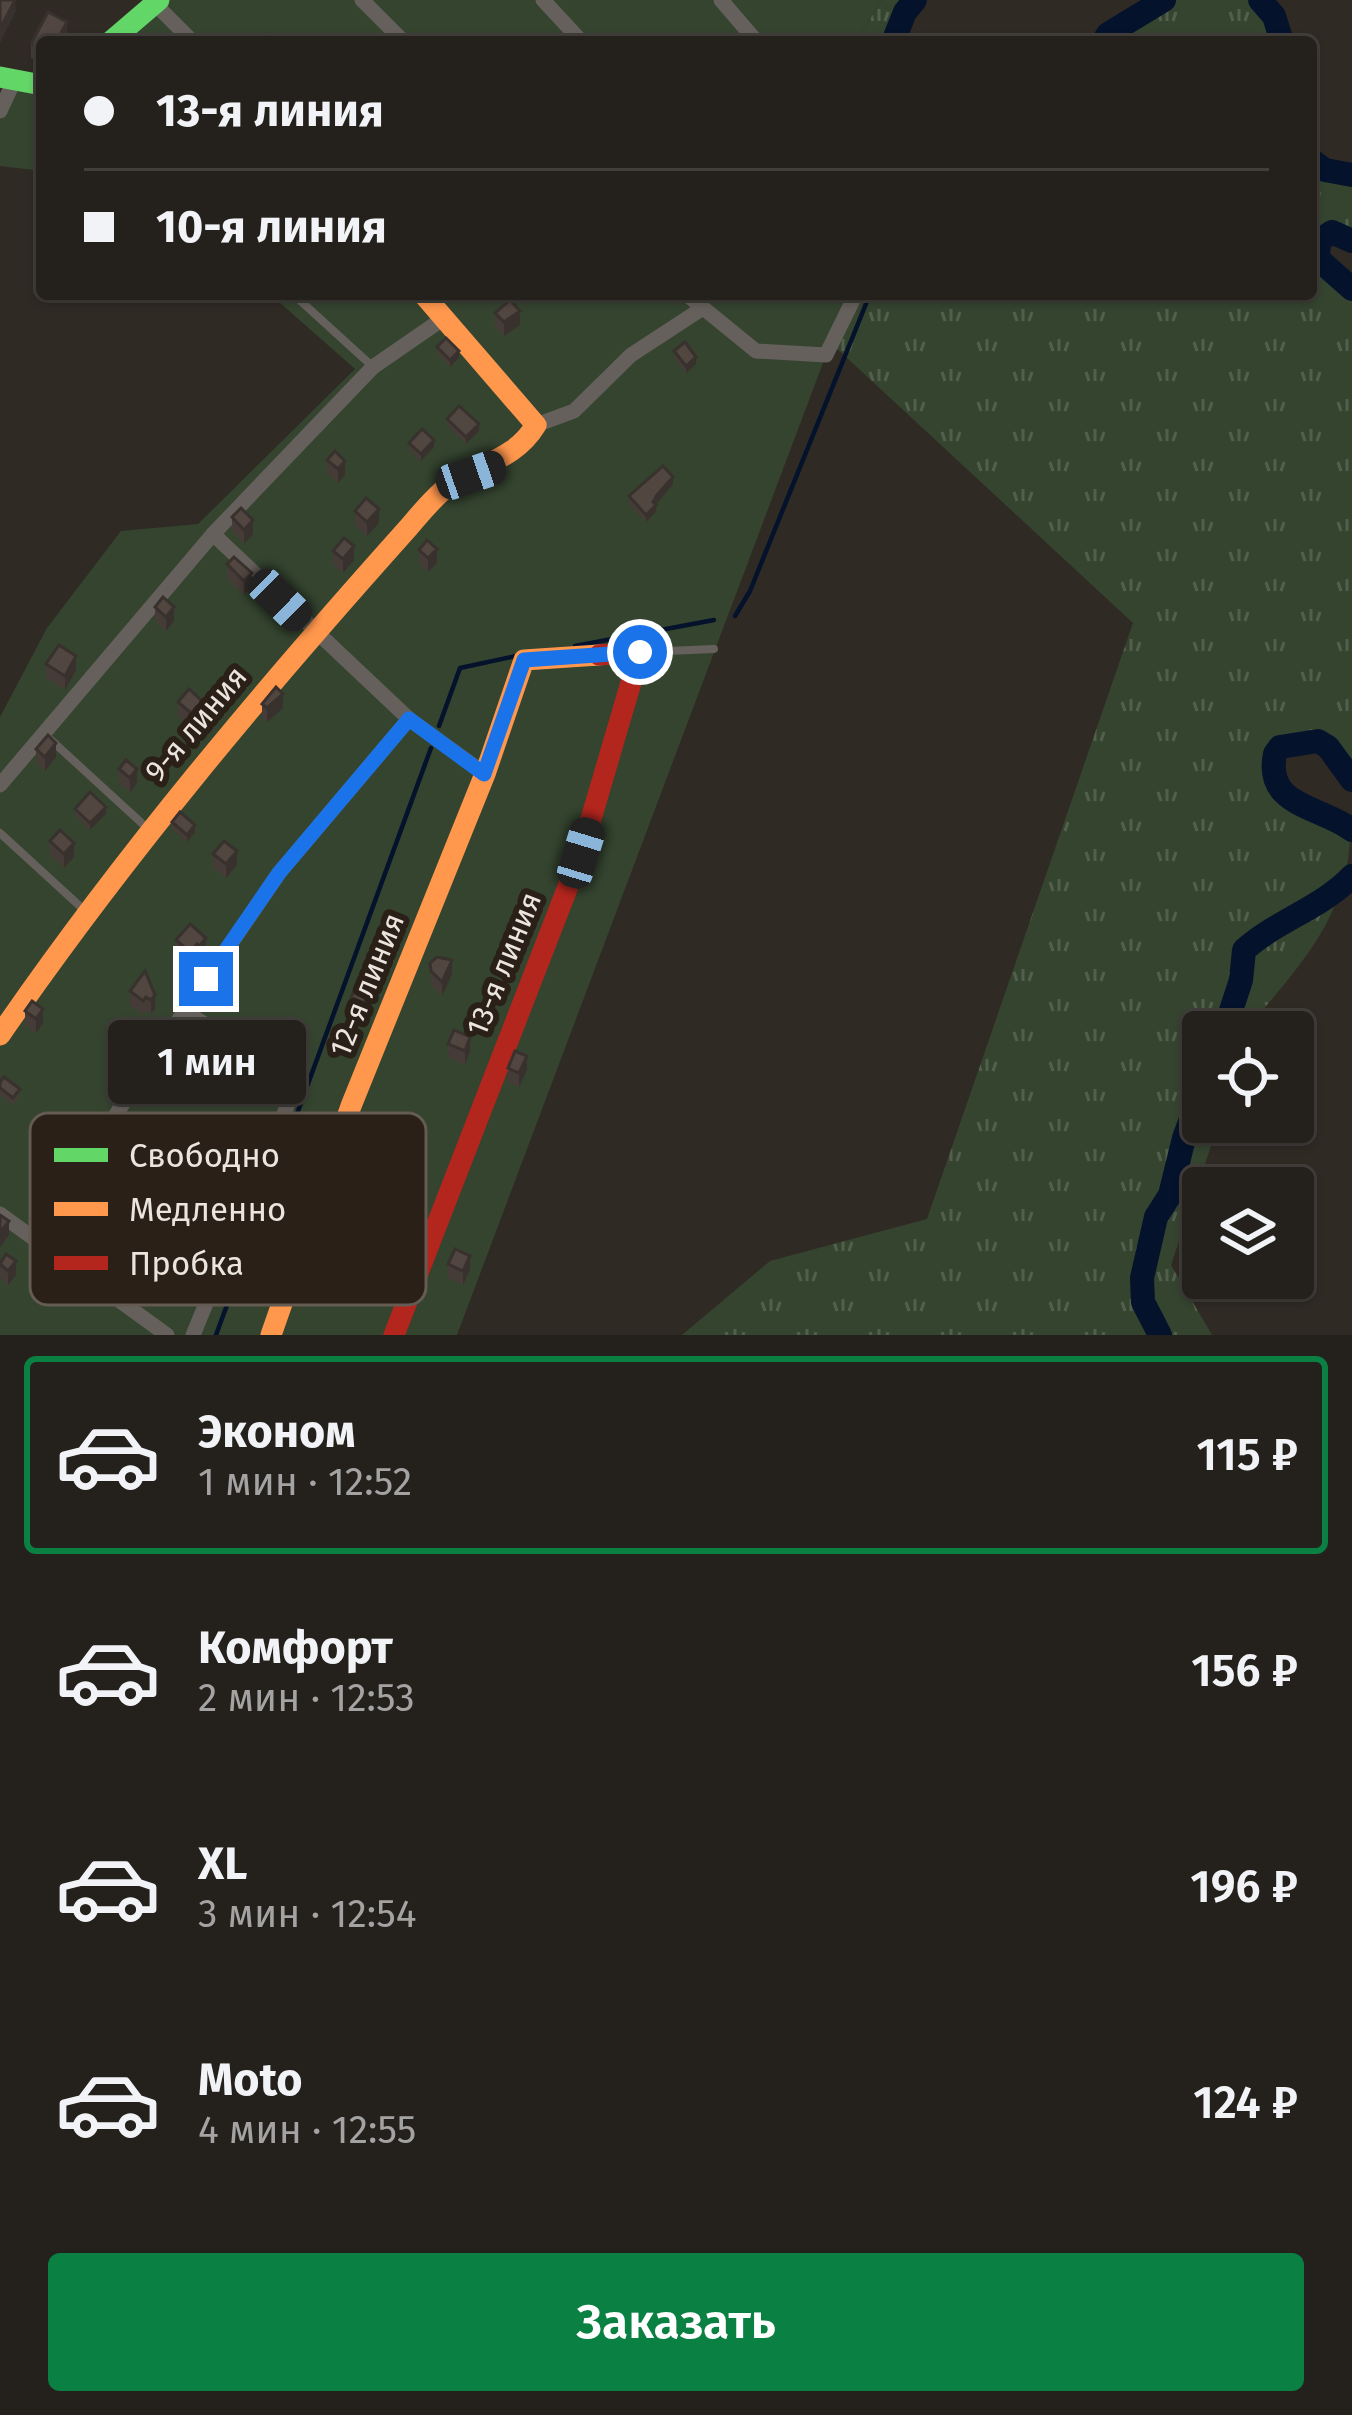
<!DOCTYPE html>
<html lang="ru">
<meta charset="utf-8">
<style>
:root{--surface:#24201c;--page:#302d29;--text:#f1f3f6;--muted:#a3a3a3;--line:#413e3b;--accent:#0b8043}
body{margin:0;font-family:"Fira Sans",sans-serif;background:var(--page);color:var(--text);height:100vh;display:flex;flex-direction:column;font-size:45px;white-space:nowrap}
*{box-sizing:border-box;margin:0}
p{font-size:39px;color:var(--muted)}
.icon{flex:none;width:66px;height:66px;fill:none;stroke:currentColor;stroke-width:2;stroke-linecap:round;stroke-linejoin:round}
.map{position:relative;height:1335px;overflow:hidden}
.side{display:flex;flex-direction:column;background:var(--surface);flex:1}
.side>*{flex:none}
.banner{position:absolute;left:36px;top:36px;width:1281px;height:264px;border-radius:12px;box-shadow:0 3px 9px #0004,0 0 0 3px var(--line);display:grid;align-content:center;height:264px;padding:0 48px;background:var(--surface)}
.fabs{position:absolute;left:1182px;top:1011px;display:grid;gap:24px}
.fabs a{display:grid;place-items:center;width:132px;height:132px;border-radius:12px;background:var(--surface);box-shadow:0 3px 9px #0004,0 0 0 3px var(--line);font-size:60px}
.end{position:absolute;width:54px;height:54px;margin:-27px;border:15px solid #1a73e8;background:#fff;box-shadow:0 0 0 6px #fff}
.from{border-radius:50%}
.bubble{position:absolute;height:84px;border-radius:12px;background:var(--surface);box-shadow:0 3px 9px #0004,0 0 0 3px var(--line);font-size:39px;font-weight:600;line-height:84px;text-align:center}
.car{position:absolute;width:36px;height:72px;margin:-36px -18px;border-radius:15px;box-shadow:0 0 9px 3px #0007;background:linear-gradient(#222 24%,#8ab4d8 0 40%,#222 0 76%,#8ab4d8 0 86%,#222 0)}
.banner b{display:flex;align-items:center;gap:42px;height:114px;font-size:45px}
.banner b+b{border-top:3px solid var(--line)}
.banner i{width:30px;height:30px;background:var(--text)}
ul{padding:21px 0 0;list-style:none}
li{display:flex;align-items:center;gap:36px;height:198px;margin:0 24px 18px;padding:0 24px;border:6px solid transparent;border-radius:12px}
li div{flex:1}
li b{display:block;font-size:45px}
li em{font-style:normal;font-weight:600}
li.current{border-color:var(--accent)}
li>.icon{width:108px;height:108px;stroke-width:1.5}
.action{display:flex;gap:24px;margin-top:auto;padding:24px 48px}
.action a{flex:1;height:138px;border-radius:12px;background:var(--accent);color:#fff;font-size:48px;font-weight:600;line-height:138px;text-align:center}
.map>svg:first-child{display:block}
.grass{fill:url(#grass-tufts)}
.garden{fill:#34442f}
.lines{fill:none;stroke-linecap:round;stroke-linejoin:round}
.stream{stroke:#04122c;stroke-width:4.5}
.river{stroke:#04122c;stroke-width:24}
.lane{stroke:#65605b;stroke-width:8}
.street{stroke:#65605b;stroke-width:15}
.fast{stroke:#63d668;stroke-width:21}
.slow{stroke:#ff974d;stroke-width:21}
.jam{stroke:#b3261e;stroke-width:21}
.wall{fill:#463c37}
.shaded-wall{fill:#39312d}
.building{fill:#514640;stroke:#39312d;stroke-width:3}
.route{stroke:#1a73e8;stroke-width:15}
.labels{text-anchor:middle;stroke-width:12;stroke-linejoin:round;paint-order:stroke}
.street-label{font-size:30px;fill:#ebe4df;stroke:#2a2017}
.key{fill:#2a2017;stroke:#645b53;stroke-width:3}
.key-label{font-size:33px;fill:#ebe4df}
</style>
<div class="map">
<svg width="1352" height="1335" viewBox="0 0 1352 1335">
<defs>
<pattern id="grass-tufts" width="24" height="20" patternUnits="userSpaceOnUse" patternTransform="scale(3)"><rect width="24" height="20" fill="#34442f"/><path d="M3 7l-1-3M5 7V3M7 7l1-3M15 17l-1-3M17 17v-4M19 17l1-3" fill="none" stroke="#525f4d"/></pattern>
</defs>
<rect width="100%" height="100%" fill="#302a25"/>
<g class="grass">
<path d="M882,0H915L905,12L893,42H855Z"/>
<path d="M1164,0H1259L1274,16L1282,42H1103L1108,34Z"/>
<path d="M1311,160L1325,170L1352,175V241L1331,232L1320,240L1318,258L1352,289V780L1328,748L1318,741L1280,747C1247,793 1321,813 1350,827C1352,909 1303,963 1254,1020L1250,1032H1203V1122H1219L1171,1265L1212,1335H682L770,1261L927,1219L1133,623L832,344L856,294H1311Z"/>
</g>
<g class="garden">
<path d="M159,0H882L855,42H110Z"/>
<path d="M14,81L42,85V171L0,166V111Z"/>
<path d="M270,294H856L826,355L457,1335H0V717L47,628L121,531L198,524L355,369Z"/>
</g>
<g class="lines">
<g class="stream">
<path d="M735,616L750,591L870,294"/>
<path d="M575,646L714,620"/>
<path d="M439,726L460,668L516,656"/>
<path d="M216,1335L431,748"/>
</g>
<g class="river">
<path d="M1260,0L1274,16L1282,42"/>
<path d="M893,42L905,12L915,0"/>
<path d="M1103,42L1108,34L1164,0"/>
<path d="M1311,160L1325,170L1352,175"/>
<path d="M1352,241L1332,232L1320,240L1317,258L1352,289"/>
<path d="M1352,780L1328,747L1318,741L1280,747L1275,754C1264,807 1321,806 1352,830"/>
<path d="M1224,1032L1241,980L1244,950C1276,921 1323,907 1352,876"/>
<path d="M1160,1335L1143,1302L1142,1278L1156,1217L1170,1195L1184,1138L1203,1087"/>
</g>
<g class="lane">
<path d="M293,294L372,366"/>
<path d="M643,652L714,649"/>
<path d="M51,740L146,827"/>
<path d="M0,833L83,909"/>
</g>
<g class="street">
<path d="M362,0L404,42"/>
<path d="M543,0L582,42"/>
<path d="M721,0L757,42"/>
<path d="M155,4L193,42"/>
<path d="M0,111L14,81"/>
<path d="M686,294L756,351L826,355L856,294"/>
<path d="M536,425L574,411L631,355L703,308"/>
<path d="M213,534L409,719L485,774"/>
<path d="M0,785L213,534L373,367L444,318"/>
<path d="M184,1011L284,1074L290,1099L193,1335"/>
<path d="M0,1214L167,1335"/>
<path d="M37,1243L135,1084L279,873L409,719"/>
</g>
<g class="fast">
<path d="M110,42L159,0"/>
<path d="M0,77L42,85"/>
</g>
<g class="slow">
<path d="M0,1035C124,855 264,689 409,527C421,513 433,498 447,487C479,463 514,461 536,425L423,294"/>
<path d="M271,1335L351,1106L485,774L524,660L599,655"/>
</g>
<path class="jam" d="M394,1335L581,853L640,652L599,655"/>
</g>
<g class="wall">
<path d="M67,36L64,42H42V64L31,58V44Z"/>
<path d="M495,313L520,325L504,336L495,326Z"/>
<path d="M437,347L459,358L450,367L437,354Z"/>
<path d="M674,351L696,364L686,373L674,358Z"/>
<path d="M447,419L479,431L466,444L447,426Z"/>
<path d="M409,443L434,447L421,461L409,450Z"/>
<path d="M327,460L345,475L338,483L327,473Z"/>
<path d="M673,484L657,502L656,512L646,522L629,504V496Z"/>
<path d="M355,511L379,523L367,536L355,525Z"/>
<path d="M232,517L253,534L244,544L232,531Z"/>
<path d="M419,550L437,563L428,572L419,564Z"/>
<path d="M333,551L354,560L343,573L333,565Z"/>
<path d="M227,564L252,587L244,595L227,578Z"/>
<path d="M155,607L174,621L166,631L155,621Z"/>
<path d="M46,664L76,670L65,690L46,678Z"/>
<path d="M178,702L202,715L191,727L178,716Z"/>
<path d="M262,704L283,708L267,722L262,718Z"/>
<path d="M36,749L56,757L45,771L36,763Z"/>
<path d="M119,769L137,783L130,792L119,783Z"/>
<path d="M75,809L106,814L90,830L75,816Z"/>
<path d="M172,822L195,832L187,842L172,829Z"/>
<path d="M50,841L74,857L64,868L50,855Z"/>
<path d="M213,854L237,865L226,878L213,868Z"/>
<path d="M190,924L206,952L199,960L197,958L190,966L176,954V940Z"/>
<path d="M430,963L452,974L442,996L431,985Z"/>
<path d="M130,991L155,995V1009L151,1014L146,1011L143,1015L130,1005Z"/>
<path d="M351,997L371,1004L364,1017L351,1011Z"/>
<path d="M25,1011L43,1023L36,1033L25,1025Z"/>
<path d="M448,1044L470,1051L465,1065L448,1058Z"/>
<path d="M508,1068L527,1070L519,1087L508,1082Z"/>
<path d="M256,1079L274,1085L268,1099L256,1093Z"/>
<path d="M0,1082L20,1096L13,1105L0,1095Z"/>
<path d="M296,1141L313,1148L308,1160L296,1155Z"/>
<path d="M53,1145L69,1156L63,1165L53,1159Z"/>
<path d="M93,1165L115,1171L105,1187L93,1179Z"/>
<path d="M69,1200L88,1206L80,1220L69,1214Z"/>
<path d="M336,1229L354,1237L348,1253L338,1249V1244L336,1243Z"/>
<path d="M0,1261L16,1275L8,1285L0,1278Z"/>
<path d="M448,1264L470,1270L463,1285L448,1278Z"/>
</g>
<g class="shaded-wall">
<path d="M15,0L16,11L0,43V29Z"/>
<path d="M67,22V36L64,42H56Z"/>
<path d="M520,311V325L504,336V322Z"/>
<path d="M459,351V358L450,367V360Z"/>
<path d="M696,357V364L686,373V366Z"/>
<path d="M479,424V431L466,444V437Z"/>
<path d="M434,440V447L421,461V454Z"/>
<path d="M345,461V475L338,483V469Z"/>
<path d="M673,477V484L654,507L656,505V512L646,522V515L657,495Z"/>
<path d="M379,509V523L367,536V522Z"/>
<path d="M253,520V534L244,544V530Z"/>
<path d="M354,546V560L343,573V559Z"/>
<path d="M437,549V563L428,572V558Z"/>
<path d="M252,573V587L244,595V581Z"/>
<path d="M174,607V621L166,631V617Z"/>
<path d="M76,656V670L65,690V676Z"/>
<path d="M283,694V708L267,722V708Z"/>
<path d="M202,701V715L191,727V713Z"/>
<path d="M56,743V757L45,771V757Z"/>
<path d="M137,769V783L130,792V778Z"/>
<path d="M106,807V814L90,830V823Z"/>
<path d="M195,825V832L187,842V835Z"/>
<path d="M74,843V857L64,868V854Z"/>
<path d="M237,851V865L226,878V864Z"/>
<path d="M206,938V952L199,960V946Z"/>
<path d="M197,944V958L190,966V952Z"/>
<path d="M452,960V974L442,996V982Z"/>
<path d="M371,990V1004L364,1017V1003Z"/>
<path d="M155,995V1009L151,1014V1000Z"/>
<path d="M43,1009V1023L36,1033V1019Z"/>
<path d="M470,1037V1051L465,1065V1051Z"/>
<path d="M527,1056V1070L519,1087V1073Z"/>
<path d="M274,1071V1085L268,1099V1085Z"/>
<path d="M313,1134V1148L308,1160V1146Z"/>
<path d="M69,1142V1156L63,1165V1151Z"/>
<path d="M115,1157V1171L105,1187V1173Z"/>
<path d="M88,1192V1206L80,1220V1206Z"/>
<path d="M9,1221V1235L0,1247V1233Z"/>
<path d="M354,1223V1237L348,1253V1239Z"/>
<path d="M470,1256V1270L463,1285V1271Z"/>
<path d="M16,1261V1275L8,1285V1271Z"/>
</g>
<g class="building">
<path d="M0,0H15L0,29Z"/>
<path d="M48,12L67,22L56,42H42V50L31,44Z"/>
<path d="M269,34L277,42H262Z"/>
<path d="M510,300L520,311L504,322L495,313Z"/>
<path d="M446,338L459,351L450,360L437,347Z"/>
<path d="M685,342L696,357L686,366L674,351Z"/>
<path d="M459,406L479,424L466,437L447,419Z"/>
<path d="M422,429L434,440L421,454L409,443Z"/>
<path d="M335,451L345,461L338,469L327,460Z"/>
<path d="M663,466L673,477L657,495L653,502L656,505L646,515L629,496Z"/>
<path d="M366,498L379,509L367,522L355,511Z"/>
<path d="M241,508L253,520L244,530L232,517Z"/>
<path d="M344,538L354,546L343,559L333,551Z"/>
<path d="M427,540L437,549L428,558L419,550Z"/>
<path d="M234,557L252,573L244,581L227,564Z"/>
<path d="M163,597L174,607L166,617L155,607Z"/>
<path d="M59,645L76,656L65,676L46,664Z"/>
<path d="M276,687L283,694L267,708L262,704Z"/>
<path d="M189,689L202,701L191,713L178,702Z"/>
<path d="M48,735L56,743L45,757L36,749Z"/>
<path d="M126,760L137,769L130,778L119,769Z"/>
<path d="M90,792L106,807L90,823L75,809Z"/>
<path d="M180,812L195,825L187,835L172,822Z"/>
<path d="M60,830L74,843L64,854L50,841Z"/>
<path d="M224,841L237,851L226,864L213,854Z"/>
<path d="M190,924L206,938L199,946L197,944L190,952L176,940Z"/>
<path d="M437,957L452,960L442,982L431,971L430,963Z"/>
<path d="M145,971L155,995L151,1000L146,997L143,1001L130,991Z"/>
<path d="M358,983L371,990L364,1003L351,997Z"/>
<path d="M32,1001L43,1009L36,1019L25,1011Z"/>
<path d="M454,1030L470,1037L465,1051L448,1044Z"/>
<path d="M515,1051L527,1056L519,1073L508,1068Z"/>
<path d="M263,1064L274,1071L268,1085L256,1079Z"/>
<path d="M4,1077L20,1089L13,1098L0,1088V1082Z"/>
<path d="M0,1215L9,1221L0,1233Z"/>
<path d="M455,1249L470,1256L463,1271L448,1264Z"/>
<path d="M6,1254L16,1261L8,1271L0,1264Z"/>
</g>
<g class="lines">
<path class="route" d="M206,979L279,873L409,719L484,774L524,660L640,652"/>
</g>
<g class="labels">
<g class="street-label">
<text transform="translate(196 724) rotate(-50)" y="10">9-я линия</text>
<text transform="translate(504 964) rotate(-68)" y="10">13-я линия</text>
<text transform="translate(367 985) rotate(-68)" y="10">12-я линия</text>
</g>
</g>
<rect x="30" y="1113" width="396" height="192" rx="18" class="key"/>
<rect x="54" y="1148" width="54" height="14" fill="#63d668"/>
<rect x="54" y="1202" width="54" height="14" fill="#ff974d"/>
<rect x="54" y="1256" width="54" height="14" fill="#b3261e"/>
<g class="key-label">
<text x="129" y="1167">Свободно</text>
<text x="129" y="1221">Медленно</text>
<text x="129" y="1275">Пробка</text>
</g>
</svg>
<div class="fabs">
<a><svg class="icon" aria-label="locate" viewBox="0 0 24 24"><circle cx="12" cy="12" r="6"/><path d="M12 2v4M12 18v4M2 12h4M18 12h4"/></svg></a>
<a><svg class="icon" aria-label="layers" viewBox="0 0 24 24"><path d="M12 4l9 5-9 5-9-5zM3 14l9 5 9-5"/></svg></a>
</div>
<i class="end from" style="left:640px;top:652px"></i>
<i class="end" style="left:206px;top:979px"></i>
<div class="bubble" style="left:108px;top:1020px;width:198px">1 мин</div>
<i class="car" style="left:471px;top:475px;rotate:71deg"></i>
<i class="car" style="left:280px;top:600px;rotate:134deg"></i>
<i class="car" style="left:581px;top:853px;rotate:17deg"></i>
<div class="banner">
<b><i class="from"></i>13-я линия</b>
<b><i></i>10-я линия</b>
</div>
</div>
<section class="side">
<ul>
<li class="current"><svg class="icon" aria-label="car" viewBox="0 0 24 24"><path d="M5 17H2v-5l4-1 3-4h7l3 4 3 1v5h-3M9 17h6M6 11h13"/><circle cx="7" cy="17" r="2"/><circle cx="17" cy="17" r="2"/></svg><div><b>Эконом</b><p>1 мин · 12:52</p></div><em>115 ₽</em></li>
<li><svg class="icon" aria-label="car" viewBox="0 0 24 24"><path d="M5 17H2v-5l4-1 3-4h7l3 4 3 1v5h-3M9 17h6M6 11h13"/><circle cx="7" cy="17" r="2"/><circle cx="17" cy="17" r="2"/></svg><div><b>Комфорт</b><p>2 мин · 12:53</p></div><em>156 ₽</em></li>
<li><svg class="icon" aria-label="car" viewBox="0 0 24 24"><path d="M5 17H2v-5l4-1 3-4h7l3 4 3 1v5h-3M9 17h6M6 11h13"/><circle cx="7" cy="17" r="2"/><circle cx="17" cy="17" r="2"/></svg><div><b>XL</b><p>3 мин · 12:54</p></div><em>196 ₽</em></li>
<li><svg class="icon" aria-label="car" viewBox="0 0 24 24"><path d="M5 17H2v-5l4-1 3-4h7l3 4 3 1v5h-3M9 17h6M6 11h13"/><circle cx="7" cy="17" r="2"/><circle cx="17" cy="17" r="2"/></svg><div><b>Moto</b><p>4 мин · 12:55</p></div><em>124 ₽</em></li>
</ul>
<div class="action"><a>Заказать</a></div>
</section>
